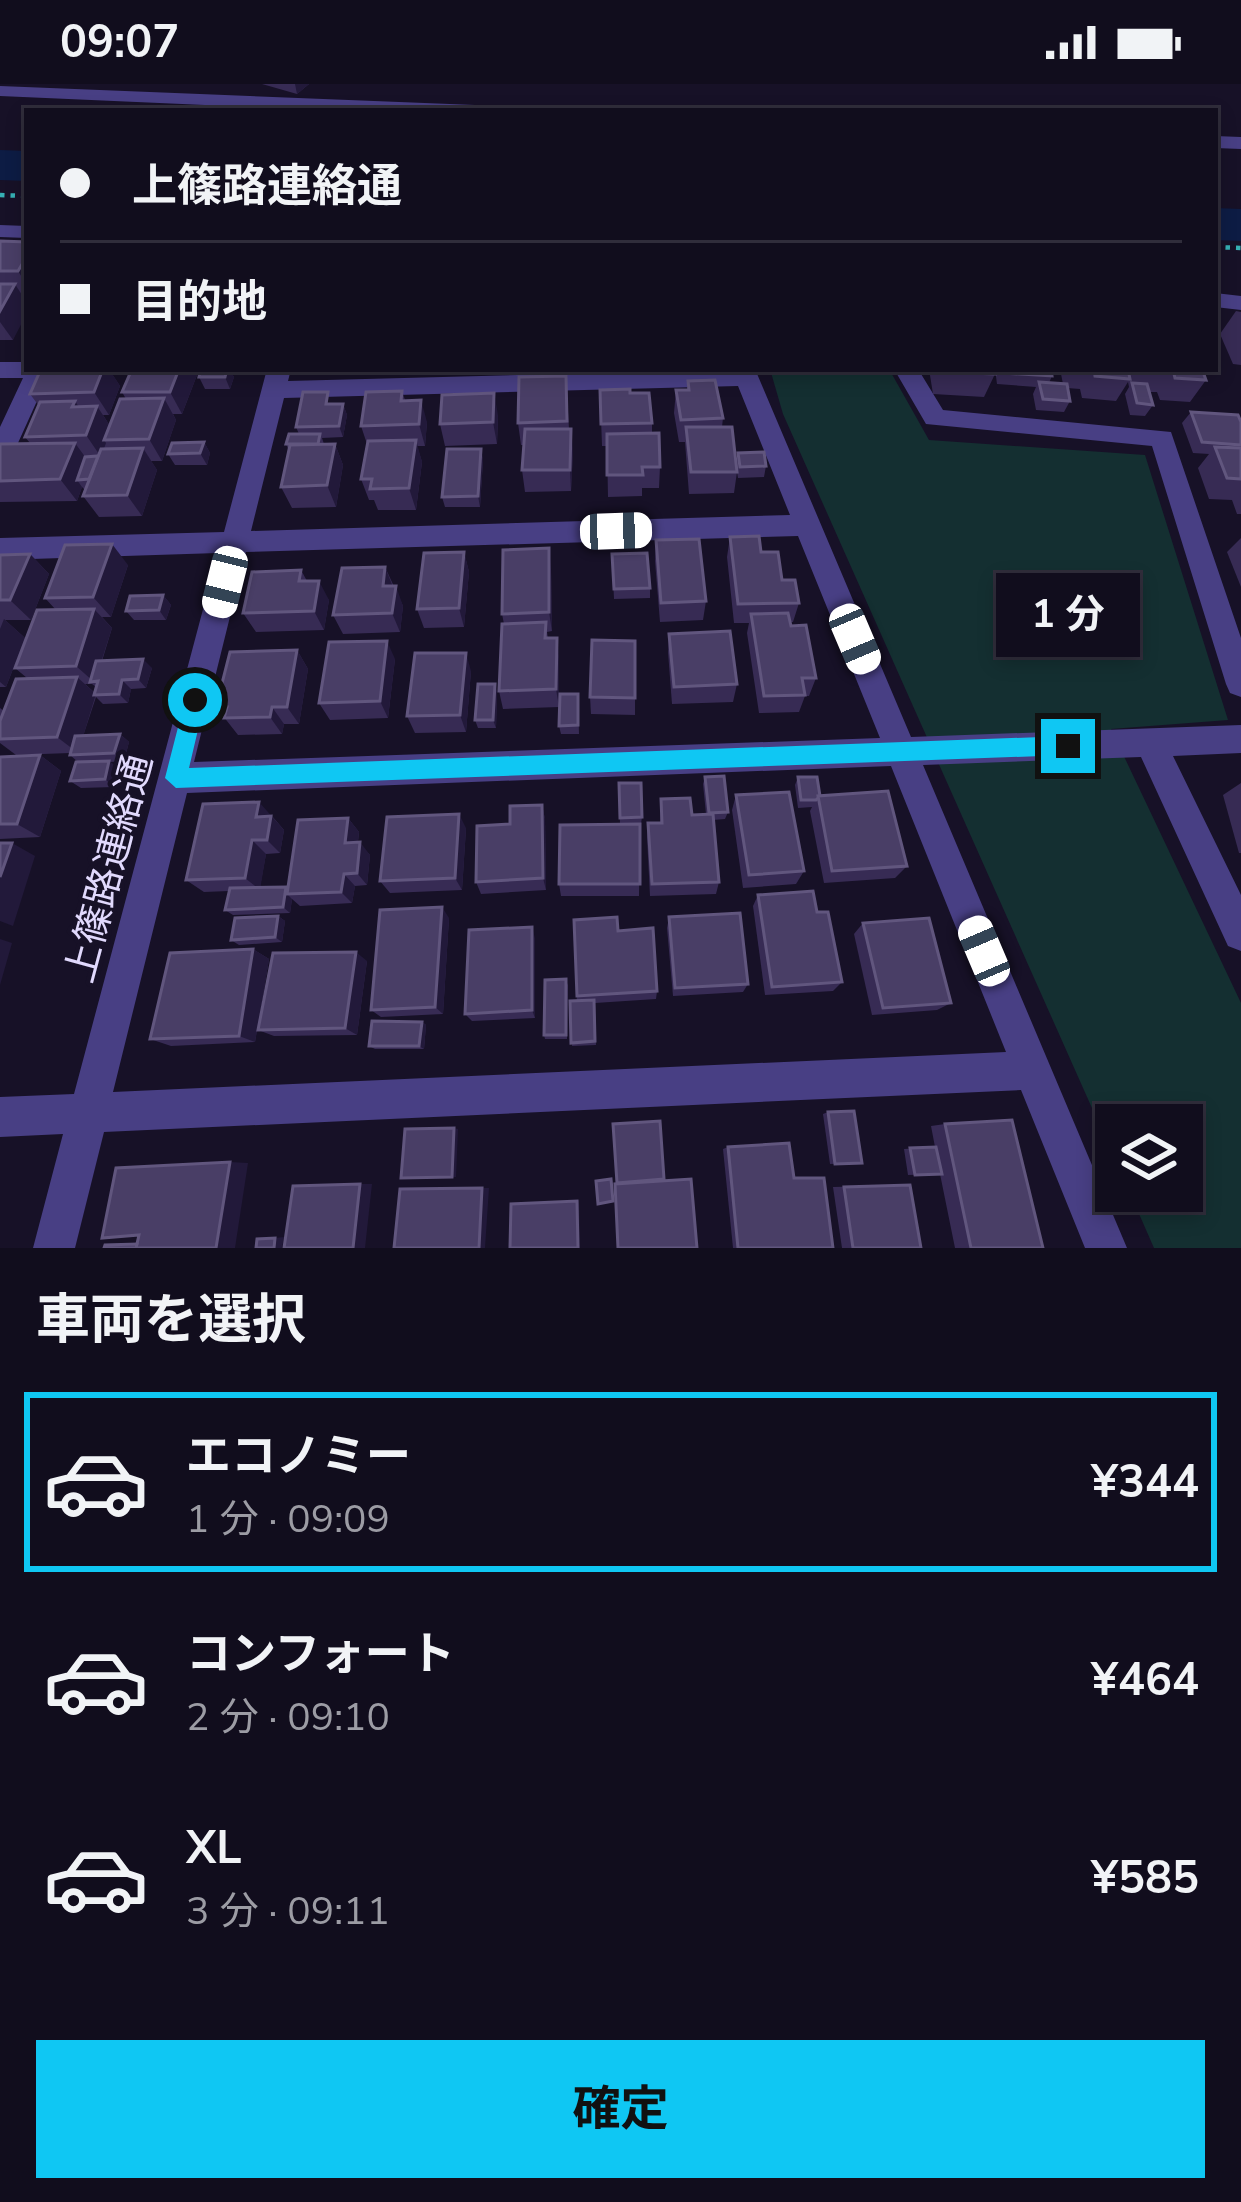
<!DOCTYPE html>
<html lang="ja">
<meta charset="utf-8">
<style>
:root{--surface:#110d1d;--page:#1e1b2a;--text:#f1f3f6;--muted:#9c9ca4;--line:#302d3b;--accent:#0fc7f3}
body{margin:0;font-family:"Nunito Sans","Noto Sans JP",sans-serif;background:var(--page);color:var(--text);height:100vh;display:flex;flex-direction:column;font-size:45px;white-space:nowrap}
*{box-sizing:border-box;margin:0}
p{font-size:39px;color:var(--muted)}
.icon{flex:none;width:66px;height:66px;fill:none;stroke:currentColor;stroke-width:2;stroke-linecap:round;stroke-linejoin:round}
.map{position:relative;height:1164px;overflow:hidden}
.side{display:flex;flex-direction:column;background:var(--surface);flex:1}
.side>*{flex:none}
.top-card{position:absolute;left:24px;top:24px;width:1194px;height:264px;border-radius:0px;box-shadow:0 6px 18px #0003,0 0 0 3px var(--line);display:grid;align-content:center;height:264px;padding:0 36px;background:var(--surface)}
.fabs{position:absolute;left:1095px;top:1020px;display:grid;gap:24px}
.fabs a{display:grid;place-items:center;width:108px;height:108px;border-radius:0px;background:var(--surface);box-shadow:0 6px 18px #0003,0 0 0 3px var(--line);font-size:60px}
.end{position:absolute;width:54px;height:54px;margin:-27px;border:15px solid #0fc7f3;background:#111;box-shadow:0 0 0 6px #111}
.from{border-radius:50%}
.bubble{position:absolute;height:84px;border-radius:0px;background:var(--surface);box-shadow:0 6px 18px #0003,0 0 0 3px var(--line);font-size:39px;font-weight:700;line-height:84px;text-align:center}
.car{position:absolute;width:36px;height:72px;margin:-36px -18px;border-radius:15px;box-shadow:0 0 9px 3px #0007;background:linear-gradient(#fff 24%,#345 0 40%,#fff 0 76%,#345 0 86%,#fff 0)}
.top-card b{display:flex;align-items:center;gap:42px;height:114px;font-size:45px}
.top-card b+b{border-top:3px solid var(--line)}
.top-card i{width:30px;height:30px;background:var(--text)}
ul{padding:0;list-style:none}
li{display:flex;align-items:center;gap:36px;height:180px;margin:0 24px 18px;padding:0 12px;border:6px solid transparent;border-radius:0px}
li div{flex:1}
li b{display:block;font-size:45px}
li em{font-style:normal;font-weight:700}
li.active{border-color:var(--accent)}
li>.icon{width:108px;height:108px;stroke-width:1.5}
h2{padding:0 36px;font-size:54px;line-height:144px}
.action{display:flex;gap:24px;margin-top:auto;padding:24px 36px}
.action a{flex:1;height:138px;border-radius:0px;background:var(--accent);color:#111;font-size:48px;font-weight:700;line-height:138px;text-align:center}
.status{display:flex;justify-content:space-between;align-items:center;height:84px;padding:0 60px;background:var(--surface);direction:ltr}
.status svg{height:33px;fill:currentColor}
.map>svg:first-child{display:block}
.green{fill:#142f31}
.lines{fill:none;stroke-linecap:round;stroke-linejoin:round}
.river{fill:#0d1c44;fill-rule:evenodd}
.path{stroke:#36b0b4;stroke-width:4.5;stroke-dasharray:4.5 6;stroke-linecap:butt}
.minor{fill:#483f84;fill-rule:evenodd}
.wall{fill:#372b54;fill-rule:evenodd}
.shaded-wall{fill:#22193a}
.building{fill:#493e66;stroke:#61567e;stroke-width:3}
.route{fill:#0fc7f3}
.labels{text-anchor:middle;stroke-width:9;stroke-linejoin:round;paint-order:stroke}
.street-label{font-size:39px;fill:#e1d9fd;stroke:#171127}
</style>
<div class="status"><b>09:07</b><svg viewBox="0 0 49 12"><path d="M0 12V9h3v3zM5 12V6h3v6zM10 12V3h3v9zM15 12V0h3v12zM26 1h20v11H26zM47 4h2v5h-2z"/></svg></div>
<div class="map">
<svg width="1241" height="1164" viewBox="0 0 1241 1164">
<rect width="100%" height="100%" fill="#171127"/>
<path class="green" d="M770,285H889L929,356L1145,371L1228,636L1111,645L1241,919V1164H1154L1129,1107H1182V1041H1116V1078L783,330Z"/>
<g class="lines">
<g class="river">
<path d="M0,66L27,67V97L0,96Z"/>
<path d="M1215,124L1241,125V157L1215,156Z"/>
</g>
<g class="path">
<path d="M0,111L27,112"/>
<path d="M1215,163L1241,164"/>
</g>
<g class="minor">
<path d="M0,2L475,21L484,27H345L0,12Z"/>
<path d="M1215,52L1241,53V65L1215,64Z"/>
<path d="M0,141L27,142V154L0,153Z"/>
<path d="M1215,209L1241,212V226L1215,223Z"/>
<path d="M0,278H27V285L51,286L13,370L0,379V343L23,294H0Z"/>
<path d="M267,285H291L288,297L755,285L911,653L1241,641V669L1173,672L1241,811V867L1228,862L1141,673L923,681L1127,1164H1085L1021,1006L104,1048L75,1164H33L63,1050L0,1053V1013L74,1010L218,469L0,476V454L224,448ZM738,302L790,431L251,447L284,314ZM798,452L880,654L194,678L246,468ZM891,682L1006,968L113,1008L187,709Z"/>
<path d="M894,285H918L943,326L1171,348L1241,554V613L1230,609L1226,600L1152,362L926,340Z"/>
</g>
</g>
<g class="wall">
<path d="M262,0H309L297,10Z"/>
<path d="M0,157L27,158V210H21L13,256H0Z"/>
<path d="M1236,227L1241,228V281L1233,280L1220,250Z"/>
<path d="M41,285H123L122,287H110L120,302L109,331H103L110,342L126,315L122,308L132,285H194L197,291L182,330H173L176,336L162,377H151L157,386L142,432L99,433L83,412L85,406L82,403L77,417L0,418V360L30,359L25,353L39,322L30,310Z"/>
<path d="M201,285H229L234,293L230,305H205L199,293Z"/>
<path d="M929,285H994L995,290L984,313L933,310Z"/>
<path d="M995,285H1051L1052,292L1049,299L1063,300L1060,285H1202L1206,296L1190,318L1160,316L1157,308H1149L1153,321L1145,332L1130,331L1125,310L1129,303L1128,298L1116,317L1082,314L1080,305L1067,304L1070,317L1064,328L1036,326L1033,310L1036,303L997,300Z"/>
<path d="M566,292L569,345L573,367L571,407L525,408L522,386L524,361H521L518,339Z"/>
<path d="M688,297L723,334L722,343L736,379L738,369L766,382L764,393L738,394L737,388L734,409L689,410L685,358H679L674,329L676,306H687Z"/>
<path d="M600,306L630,309L652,339V349L660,383L659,404H642V412L608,413L607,362H602Z"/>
<path d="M402,307L405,316L427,338L425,362H417L422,378L416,426H378L374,416H369L361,395L367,360L361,342Z"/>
<path d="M332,320H343L347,331L343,353L322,354L324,360H335L343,381L336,423L292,424L281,403L289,367L286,360L299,350L296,343Z"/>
<path d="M1191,328L1241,338V430H1237L1232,416L1209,415L1198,384L1209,370L1193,369L1182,339Z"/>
<path d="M498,331L497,360L445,362L440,340Z"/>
<path d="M204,358L210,369L207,381H175L168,370Z"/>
<path d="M481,365L483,376L480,423H445L442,413Z"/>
<path d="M730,453L761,468L799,519L793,538H790L816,594L809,612H805L799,628L759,629L747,549L749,539H734L727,473Z"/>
<path d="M1241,454V503L1227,468Z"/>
<path d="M656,456L706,517L703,536L660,538L655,477Z"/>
<path d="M464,468L469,488L464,543L424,544L417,525Z"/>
<path d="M30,470L49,490L31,536H5L25,554L6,603H0V471Z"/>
<path d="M612,470L650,504V514L614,515Z"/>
<path d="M128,481L111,533H102L112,544L102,577L152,584L146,604L131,605L128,619L103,620L96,613L83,652L120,650L129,658L124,677L110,678L119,685L114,703L81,704L70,697L78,678L70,671V669L16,671L0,659V624L4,627L27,594L15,584L56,526L45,514ZM85,600H92L96,603L95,609Z"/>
<path d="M385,483L403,522L400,548L343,550L333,531Z"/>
<path d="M551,485L552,547L547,548L548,554L559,573V623L503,625L499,607L504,540L502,530Z"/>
<path d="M301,486L307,497L329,516L324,546L256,548L243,529Z"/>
<path d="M1112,501L1125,518L1117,528L1099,521L1103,511Z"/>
<path d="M163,511L171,521L166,536H134L126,527Z"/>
<path d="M669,550L737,600L733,618L672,620L668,568Z"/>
<path d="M635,557V631L591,630L590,613Z"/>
<path d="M297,566L308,585L299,640H284L282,650L238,651L216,623Z"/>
<path d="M395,575L388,634L330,636L319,619Z"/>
<path d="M471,587L466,648L415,649L407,632Z"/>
<path d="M495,600L497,609L496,644H478L475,636Z"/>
<path d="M578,610L579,650H561L559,642Z"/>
<path d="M40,671L61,687L40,753L0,755V673Z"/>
<path d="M705,693L728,728L725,735L713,736L719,798L716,810L650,812L647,753L648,739H660L661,715L692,731L706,730L703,700Z"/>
<path d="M798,693L907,782L895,794L824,799L810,727L812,723L798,724L795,701Z"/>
<path d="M619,699L642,733L641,740L640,741L639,812H561L559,800L620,741Z"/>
<path d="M1241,699V769H1239L1223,711Z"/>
<path d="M736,711L804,787L796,800L743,804L732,726Z"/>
<path d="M542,721L545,735L546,806L481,810L476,798L510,740Z"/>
<path d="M272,732L284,746L280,769L266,770L260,803L288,804L348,734L359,748L358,758L370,771L367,801L355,802L352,819L300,822L292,815L290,829L233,831L225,826L229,807L204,808L186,796Z"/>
<path d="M466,744L462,806L390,809L380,797Z"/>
<path d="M758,811L817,828L842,898L833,907L765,911L753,822Z"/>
<path d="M278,832L285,837L282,858L239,861L231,856Z"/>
<path d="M669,833L748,900L743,908L673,912L667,844Z"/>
<path d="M449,834L443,930L381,933L371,926Z"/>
<path d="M863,839L951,919L937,926L872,931L854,850Z"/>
<path d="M618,847L657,907L656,915L595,919L596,961L572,962L577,912Z"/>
<path d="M535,854V934L472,937L465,930Z"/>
<path d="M253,865L269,875L255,958L171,962L150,955Z"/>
<path d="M367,877L357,951L274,952L258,946Z"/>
<path d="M568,899L567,955H545L544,951Z"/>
<path d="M422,938L426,941L424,965H375L369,962Z"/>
<path d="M828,1028L862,1079L830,1080L823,1030Z"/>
<path d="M945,1040L1043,1164H955L940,1090L908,1091L904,1065L935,1063L931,1042Z"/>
<path d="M728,1063L794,1094L833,1164H733L723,1065Z"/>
<path d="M910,1101L921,1164H842L833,1103Z"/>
</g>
<g class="shaded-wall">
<path d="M295,0H309L297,10Z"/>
<path d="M27,172V201L18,187Z"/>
<path d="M15,200L27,219V229L13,256L0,238V227Z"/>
<path d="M103,285H109L120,302L109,331L94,308Z"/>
<path d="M179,285H194L197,291L182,330L170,308Z"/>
<path d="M227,285H229L234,293L230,305L225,293Z"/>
<path d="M494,309L498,331L497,360L493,338Z"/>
<path d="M164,314L176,336L162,377L149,355Z"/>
<path d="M421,316L427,338L425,362L419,340Z"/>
<path d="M75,317L90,340L97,322L112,345L104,356L106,359L101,373L86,351L72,323Z"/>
<path d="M343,320L347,331L343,353L339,342Z"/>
<path d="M571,345L573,367L571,407L570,386Z"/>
<path d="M416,356L422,378L416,426L409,404Z"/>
<path d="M204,358L210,369L207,381L200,369Z"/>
<path d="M75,359L91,381L77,396L82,403L77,417L60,395Z"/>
<path d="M335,360L343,381L336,423L327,401Z"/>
<path d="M143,364L157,386L142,432L127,411Z"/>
<path d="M481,365L483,376L480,423L478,412Z"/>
<path d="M112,460L128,481L111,533L93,513Z"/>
<path d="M549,464L551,485L552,547L549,528Z"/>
<path d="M464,468L469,488L464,543L459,524Z"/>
<path d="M30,470L49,490L31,536L10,516Z"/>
<path d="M385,483L393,503L383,502Z"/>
<path d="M319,497L329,516L324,546L314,527Z"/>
<path d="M396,502L403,522L400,548L392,529Z"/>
<path d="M163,511L171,521L166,536L159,526Z"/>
<path d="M94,525L112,544L95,597H93L76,582Z"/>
<path d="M4,535L25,554L6,603L0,598V545Z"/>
<path d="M557,554L559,573V623L556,605Z"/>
<path d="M387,557L395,575L388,634L380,617Z"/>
<path d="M297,566L308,585L299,640L287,623Z"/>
<path d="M466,569L471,587L466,648L460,631Z"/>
<path d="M143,575L152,584L146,604L138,595Z"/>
<path d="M77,593L96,610L78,669L57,653Z"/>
<path d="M122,596L131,605L128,619L119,610Z"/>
<path d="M495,600L497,609L496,644L493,636Z"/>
<path d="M272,623L284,640L282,650L270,633Z"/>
<path d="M120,650L129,658L124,677L114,669Z"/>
<path d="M40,671L61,687L40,753L17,740Z"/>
<path d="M109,677L119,685L114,703L105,695Z"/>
<path d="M259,718L284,746L280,769L267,756L256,733Z"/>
<path d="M542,721L545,735L546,806L543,794Z"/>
<path d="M459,730L466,744L462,806L455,794Z"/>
<path d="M348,734L359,748L356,772L345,759Z"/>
<path d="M252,756L266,770L260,806L245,794Z"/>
<path d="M360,758L370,771L367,801L357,789Z"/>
<path d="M12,759L35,772L13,842L0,837V793Z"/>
<path d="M344,790L355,802L352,819L341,808Z"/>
<path d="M286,803L287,810L292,815L290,829L283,823Z"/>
<path d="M442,823L449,834L443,930L435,923Z"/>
<path d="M278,832L285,837L282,858L275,853Z"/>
<path d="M532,843L535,854V934L532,926Z"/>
<path d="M0,855L12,859L0,901Z"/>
<path d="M253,865L269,875L255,958L239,952Z"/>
<path d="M356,868L367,877L357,951L345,944Z"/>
<path d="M422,938L426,941L424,965L419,962Z"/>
<path d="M454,1044L458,1045L456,1093H452Z"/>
<path d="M230,1078L248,1079L235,1164H216Z"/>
<path d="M360,1100H372L365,1164H353Z"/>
<path d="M482,1104H489L485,1164H479Z"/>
<path d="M579,1116L580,1164H578L577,1117Z"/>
<path d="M284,1153L282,1164H274L275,1154Z"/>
</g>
<g class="building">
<path d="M0,157L27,158V172L18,187H0Z"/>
<path d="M0,200H15L0,227Z"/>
<path d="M41,285H103L94,308L30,310Z"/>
<path d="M132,285H179L170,308H122Z"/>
<path d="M201,285H227L225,293H199Z"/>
<path d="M941,285H994L995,290L942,288Z"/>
<path d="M1002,285H1051L1052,292L1003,289Z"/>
<path d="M1094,285H1128L1130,295L1095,292Z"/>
<path d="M1161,285H1202L1206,296L1175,294L1173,286Z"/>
<path d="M566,292L567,337L518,339L519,293Z"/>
<path d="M715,296L723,334L681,336L676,306H689L688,297Z"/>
<path d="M1039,298L1067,300L1070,317L1043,315Z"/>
<path d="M1132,299L1147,300L1153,321L1137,319Z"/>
<path d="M630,305V309H649L652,339L601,340L600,306Z"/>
<path d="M402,307L401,317L421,316L419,340L361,342L366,308Z"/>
<path d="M303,308H328L326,320H343L339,342L296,343Z"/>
<path d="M494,309L493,338L440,340L442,311Z"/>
<path d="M164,314L149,355L104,356L120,315Z"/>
<path d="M75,317L72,323L97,322L86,351L25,353L40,318Z"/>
<path d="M1191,328L1238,331L1241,338V361L1202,358Z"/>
<path d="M686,343H732L737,388H691Z"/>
<path d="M525,345H571L570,386H522Z"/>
<path d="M659,349L660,383H642L643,391H607V350Z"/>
<path d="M289,350H320L318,360H286Z"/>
<path d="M416,356L409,404L370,405L372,395H361L368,357Z"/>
<path d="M204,358L200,369L168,370L172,359Z"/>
<path d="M75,359L60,395L0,397V360Z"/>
<path d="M335,360L327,401L281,403L290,361Z"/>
<path d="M1215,363L1241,364V395L1227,394Z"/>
<path d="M143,364L127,411L83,412L101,365Z"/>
<path d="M447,365H481L478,412L442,413Z"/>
<path d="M764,368L766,382L740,383L738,369Z"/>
<path d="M98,372L89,395L77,396L85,373Z"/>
<path d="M759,452L761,468H778L782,496H795L799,519L738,520L730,453Z"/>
<path d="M699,455L706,517L661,519L656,456Z"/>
<path d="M112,460L93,513L45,514L65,461Z"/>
<path d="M549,464V528L502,530L503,466Z"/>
<path d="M464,468L459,524L417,525L424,469Z"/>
<path d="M647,469L650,504L614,505L612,470Z"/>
<path d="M30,470L10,516H0V471Z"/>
<path d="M385,483L383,502H396L392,529L333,531L342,484Z"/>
<path d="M301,486L299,497H319L314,527L243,529L252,488Z"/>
<path d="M1112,501L1129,508L1125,518L1108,511Z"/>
<path d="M163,511L159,526L126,527L130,512Z"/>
<path d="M94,525L76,582L15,584L37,526Z"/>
<path d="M788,529L791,542L806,541L816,594H802L805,611L764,612L751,530Z"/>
<path d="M546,538L545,554H557L556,605L499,607L502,540Z"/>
<path d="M730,547L737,600L674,603L669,550Z"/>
<path d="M592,556L635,557V614L590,613Z"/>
<path d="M387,557L380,617L319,619L329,558Z"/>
<path d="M297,566L287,623H272L270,633L224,634L227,623H216L230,568Z"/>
<path d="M415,569H466L460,631L407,632Z"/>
<path d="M143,575L138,595L122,596L119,610L94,611L98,597L90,598L96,577Z"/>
<path d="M77,593L57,653L0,655V637L16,595Z"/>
<path d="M478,600H495L493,636H475Z"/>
<path d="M560,610H578V641L559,642Z"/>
<path d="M120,650L114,669L70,671L75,652Z"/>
<path d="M40,671L17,740H0V673Z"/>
<path d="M109,677L105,695L70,697L76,678Z"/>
<path d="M724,692L728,728L709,729L705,693Z"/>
<path d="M798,693H817L820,712L816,716H801Z"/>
<path d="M619,699H641L642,733L620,734Z"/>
<path d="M888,707L907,782L832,787L818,712Z"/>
<path d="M789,708L804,787L749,791L736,711Z"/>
<path d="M690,714L692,731L713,730L719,798L652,800L648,739H662L661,715Z"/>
<path d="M259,718L256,733L271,732L267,756H252L245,794L186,796L203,720Z"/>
<path d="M542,721L543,794L476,798L477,742L510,740V722Z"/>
<path d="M459,730L455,794L380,797L387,733Z"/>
<path d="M348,734L345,759L360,758L357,789L344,790L341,808L287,810L298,736Z"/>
<path d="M640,740V800H559L560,741Z"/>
<path d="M0,759H12L0,793Z"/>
<path d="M286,803L283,823L225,826L230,804Z"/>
<path d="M813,807L817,828H828L842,898L772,903L758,811Z"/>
<path d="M442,823L435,923L371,926L380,826Z"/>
<path d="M740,829L748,900L675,904L669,833Z"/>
<path d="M278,832L275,853L231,856L235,834Z"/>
<path d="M617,833L618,847L653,844L657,907L577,912L574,836Z"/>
<path d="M929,834L951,919L883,924L863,839Z"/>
<path d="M532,843V926L465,930L469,846Z"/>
<path d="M253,865L239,952L150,955L170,869Z"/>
<path d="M356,868L345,944L258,946L273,869Z"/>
<path d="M566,895V951H544L545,896Z"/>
<path d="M594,916L595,957L571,959L570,917Z"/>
<path d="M372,937L422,938L419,962H369Z"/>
<path d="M854,1027L862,1079L835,1080L828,1028Z"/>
<path d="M1012,1036L1043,1164H971L945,1040Z"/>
<path d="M660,1037L664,1095L617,1099L613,1040Z"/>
<path d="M454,1044L452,1093L401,1094L405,1045Z"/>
<path d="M789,1059L794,1094H824L833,1164H738L728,1063Z"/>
<path d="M936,1063L942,1090L915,1091L910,1064Z"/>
<path d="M230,1078L216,1164H136L139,1151L102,1154L116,1084Z"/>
<path d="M611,1095L613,1117L598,1120L596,1097Z"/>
<path d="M691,1095L697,1164H618L615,1100Z"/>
<path d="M360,1100L353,1164H284L293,1102Z"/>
<path d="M910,1101L921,1164H853L844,1103Z"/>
<path d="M482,1104L479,1164H394L400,1105Z"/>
<path d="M577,1117L578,1164H510L511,1120Z"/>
<path d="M275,1154L274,1164H256L257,1155Z"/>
<path d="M137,1160L136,1164H104L105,1161Z"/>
</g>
<path class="route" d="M195,607L205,616L189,684L1068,652L1078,662L1068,671L176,704L165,694L185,616Z"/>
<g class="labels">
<g class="street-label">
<text transform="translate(108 784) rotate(-75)" y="14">上篠路連絡通</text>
</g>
</g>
</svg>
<div class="fabs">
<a><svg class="icon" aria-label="layers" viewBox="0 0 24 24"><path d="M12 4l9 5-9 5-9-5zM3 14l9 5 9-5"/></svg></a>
</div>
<i class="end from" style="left:195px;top:616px"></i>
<i class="end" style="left:1068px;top:662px"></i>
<div class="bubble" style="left:996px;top:489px;width:144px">1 分</div>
<i class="car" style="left:616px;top:447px;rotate:88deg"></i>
<i class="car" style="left:225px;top:498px;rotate:194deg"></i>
<i class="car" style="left:855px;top:555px;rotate:157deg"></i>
<i class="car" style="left:984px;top:867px;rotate:337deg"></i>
<div class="top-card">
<b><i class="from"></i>上篠路連絡通</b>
<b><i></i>目的地</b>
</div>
</div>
<section class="side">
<h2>車両を選択</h2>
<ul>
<li class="active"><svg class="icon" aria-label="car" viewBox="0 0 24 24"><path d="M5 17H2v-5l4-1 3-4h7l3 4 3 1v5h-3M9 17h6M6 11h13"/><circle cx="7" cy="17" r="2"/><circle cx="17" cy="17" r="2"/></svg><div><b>エコノミー</b><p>1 分 · 09:09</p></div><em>¥344</em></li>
<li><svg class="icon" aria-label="car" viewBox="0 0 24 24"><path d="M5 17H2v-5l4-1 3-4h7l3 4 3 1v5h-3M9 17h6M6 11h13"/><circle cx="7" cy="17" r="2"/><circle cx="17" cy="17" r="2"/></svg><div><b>コンフォート</b><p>2 分 · 09:10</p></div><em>¥464</em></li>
<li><svg class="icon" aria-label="car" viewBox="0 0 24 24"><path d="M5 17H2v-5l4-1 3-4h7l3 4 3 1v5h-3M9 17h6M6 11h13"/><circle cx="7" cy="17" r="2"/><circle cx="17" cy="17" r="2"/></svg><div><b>XL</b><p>3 分 · 09:11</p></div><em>¥585</em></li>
</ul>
<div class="action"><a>確定</a></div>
</section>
